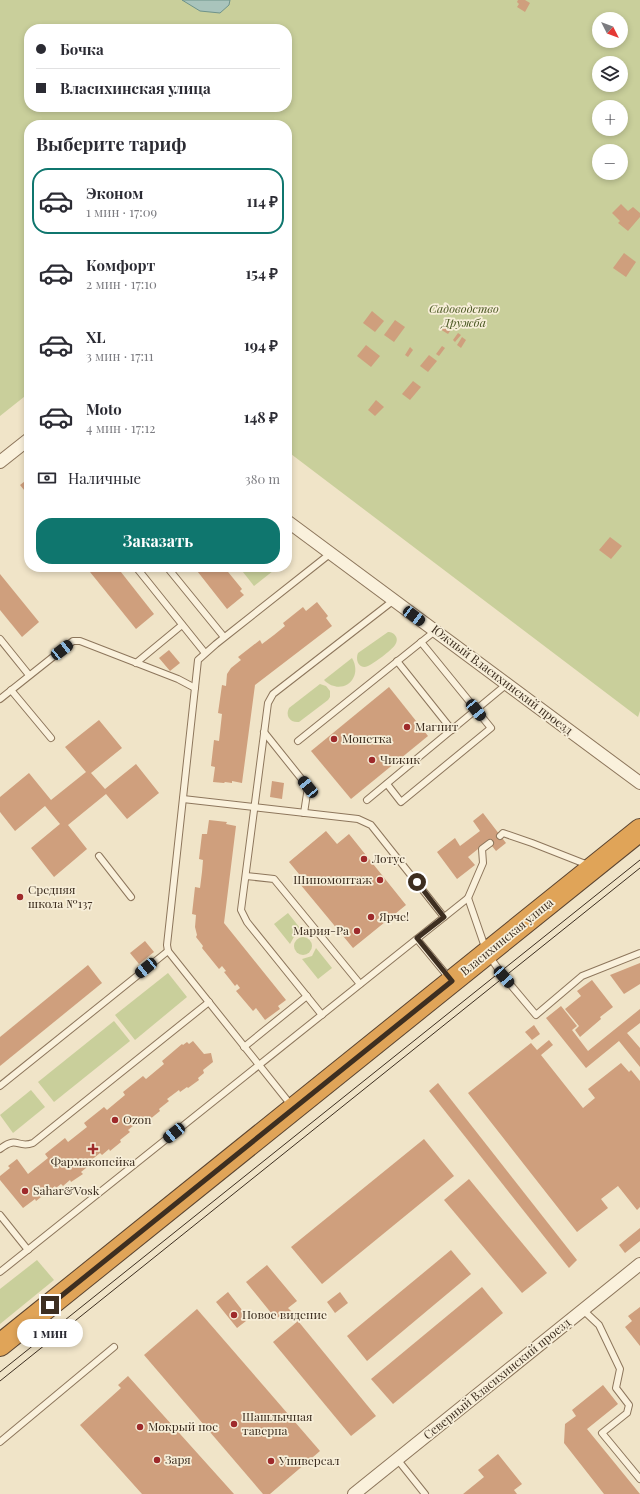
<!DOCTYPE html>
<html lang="ru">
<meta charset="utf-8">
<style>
:root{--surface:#fff;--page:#f2f2f3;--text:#2b2b33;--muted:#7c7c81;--line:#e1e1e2;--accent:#0f766e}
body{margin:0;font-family:"Playfair Display",serif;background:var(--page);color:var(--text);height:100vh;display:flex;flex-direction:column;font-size:15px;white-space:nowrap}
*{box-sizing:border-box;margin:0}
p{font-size:13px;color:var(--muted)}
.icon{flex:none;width:22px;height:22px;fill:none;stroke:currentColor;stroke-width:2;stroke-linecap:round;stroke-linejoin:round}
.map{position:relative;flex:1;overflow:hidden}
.panel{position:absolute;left:24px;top:120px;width:268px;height:452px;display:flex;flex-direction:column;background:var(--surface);border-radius:16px;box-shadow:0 2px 6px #0003}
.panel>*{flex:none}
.banner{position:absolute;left:24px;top:24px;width:268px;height:88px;border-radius:16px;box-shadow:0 2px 6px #0003;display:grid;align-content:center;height:88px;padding:0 12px;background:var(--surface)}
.needle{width:26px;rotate:132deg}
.tools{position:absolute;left:592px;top:12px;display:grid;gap:8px}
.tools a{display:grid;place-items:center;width:36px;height:36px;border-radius:50%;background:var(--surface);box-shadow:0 2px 6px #0003;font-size:20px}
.end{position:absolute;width:18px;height:18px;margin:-9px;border:5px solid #3d2e20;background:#fff;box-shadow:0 0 0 2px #fff}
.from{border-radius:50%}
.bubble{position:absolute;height:28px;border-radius:14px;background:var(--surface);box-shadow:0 2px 6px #0003;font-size:13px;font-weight:700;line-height:28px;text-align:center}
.car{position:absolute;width:12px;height:24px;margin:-12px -6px;border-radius:5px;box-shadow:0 0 3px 1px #0007;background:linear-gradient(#222 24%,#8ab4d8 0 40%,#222 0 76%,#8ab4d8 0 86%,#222 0)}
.banner b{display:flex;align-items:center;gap:14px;height:38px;font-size:15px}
.banner b+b{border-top:1px solid var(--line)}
.banner i{width:10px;height:10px;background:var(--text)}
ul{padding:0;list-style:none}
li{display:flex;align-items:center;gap:12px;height:66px;margin:0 8px 6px;padding:0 4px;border:2px solid transparent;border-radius:16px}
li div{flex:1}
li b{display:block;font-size:15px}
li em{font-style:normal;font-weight:700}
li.active{border-color:var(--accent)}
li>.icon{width:36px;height:36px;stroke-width:1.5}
h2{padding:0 12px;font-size:18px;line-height:48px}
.pay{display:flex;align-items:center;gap:10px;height:44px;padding:0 12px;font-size:15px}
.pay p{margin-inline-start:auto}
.primary-button{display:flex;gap:8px;margin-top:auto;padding:8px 12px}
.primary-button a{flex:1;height:46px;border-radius:16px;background:var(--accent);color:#fff;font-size:16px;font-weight:700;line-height:46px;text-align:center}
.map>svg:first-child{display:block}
.green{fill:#c9cf9b;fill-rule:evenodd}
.water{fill:#a9c4bc;stroke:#6f938a}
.building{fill:#cf9f7d}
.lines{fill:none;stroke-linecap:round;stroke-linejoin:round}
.lane-casing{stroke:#8d765c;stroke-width:8}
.street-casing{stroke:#8d765c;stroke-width:14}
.highway-casing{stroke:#5b4430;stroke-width:24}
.lane{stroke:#faf1dc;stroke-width:6}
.street{stroke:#faf1dc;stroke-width:12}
.highway{stroke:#e0a458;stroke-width:22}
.tram{stroke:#3d2e20;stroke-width:1}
.route{stroke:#3d2e20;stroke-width:5}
.poi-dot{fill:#9e2a2b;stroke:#f7eed8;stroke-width:1.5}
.labels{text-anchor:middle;stroke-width:3.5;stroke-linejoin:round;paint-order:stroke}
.park-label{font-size:12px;font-style:italic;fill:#4d5a26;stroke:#f7eed8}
.street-label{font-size:12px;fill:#3d2e20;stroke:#f7eed8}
.poi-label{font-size:12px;fill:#3d2e20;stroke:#f7eed8;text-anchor:start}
</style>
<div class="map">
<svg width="640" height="1494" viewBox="0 0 640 1494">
<rect width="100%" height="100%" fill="#f0e4c8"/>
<g class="green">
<path d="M0,0H640V711L638,717L287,451V125H29V393L0,416ZM599,19H621V41H599ZM29,29H287V107H29ZM599,63H621V85H599ZM599,107H621V129H599ZM599,151H621V173H599Z"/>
<path d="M239,567H278L254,586Z"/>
<path d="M388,632C394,632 400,638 395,645C392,650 373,664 368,666C359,670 355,660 358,653Z"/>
<path d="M352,658C364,679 341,697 324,680Z"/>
<path d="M320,684L326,686L330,691V697L328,700L299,722C290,723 285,716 289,708Z"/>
<path d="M288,913L304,933L295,935L290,944L274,924Z"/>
<circle cx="303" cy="946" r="9"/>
<path d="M316,948L332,968L318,979L302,959L312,956Z"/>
<path d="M168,973L187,997L135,1040L115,1015Z"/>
<path d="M114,1021L130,1041L54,1102L38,1082Z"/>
<path d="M31,1090L45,1107L13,1133L0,1115Z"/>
<path d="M37,1260L54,1280L0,1324V1289Z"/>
</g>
<path class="water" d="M182,0H230L229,5L220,13L200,11Z"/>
<g class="building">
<path d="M518,0H525L530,3L525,12L517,7L519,4L517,2Z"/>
<path d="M621,204L628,211L633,207L640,213V217L628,231L618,223L620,221L612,213Z"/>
<path d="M624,253L636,262L626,277L613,268Z"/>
<path d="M372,311L384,321L375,332L363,323Z"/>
<path d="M395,320L405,327L394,342L384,335Z"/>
<path d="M447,320L454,325L448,334L440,329Z"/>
<path d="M458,333L461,335L455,342L453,340Z"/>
<path d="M462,337L466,340L461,348L457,345Z"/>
<path d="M366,345L380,356L371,367L357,356Z"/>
<path d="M442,346L445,348L439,356L436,354Z"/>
<path d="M410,347L413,350L408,357L405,355Z"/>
<path d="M429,355L437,361L428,372L420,366Z"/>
<path d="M413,381L421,387L410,400L402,394Z"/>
<path d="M376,400L384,407L375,416L368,410Z"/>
<path d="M29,478V496L20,485Z"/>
<path d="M610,537L622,546L611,559L599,550Z"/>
<path d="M86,567H117L154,614L136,629Z"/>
<path d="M194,567H224L242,589L240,591L244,595L227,609Z"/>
<path d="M0,574L39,622L22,637L0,610Z"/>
<path d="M317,602L328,616L326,618L332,626L255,685L242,783L232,781V783L225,782L224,783L213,782L215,767L211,766L214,740L219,741L222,714L218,713L222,685L226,686L227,674L231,668L241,660L238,657L260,640L262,644L274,635L285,626L283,623L303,607L306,611Z"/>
<path d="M169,650L180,663L170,671L159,658Z"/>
<path d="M389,687L428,736L351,799L311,751Z"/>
<path d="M99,720L122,748L91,773L105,789L136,764L159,793L127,819L106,794L68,825L87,849L54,877L31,848L60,824L45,806L15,831L0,812V797L29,773L51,800L86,772L65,747Z"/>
<path d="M272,781L284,783L282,799L270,797Z"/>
<path d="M483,813L506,843L496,851L488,841L468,857L475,865L457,879L437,852L455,838L460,846L480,831L473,821Z"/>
<path d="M209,820L227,822L226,824L236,826L224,923L286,1000L278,1006L280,1009L265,1020L256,1008L253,1011L236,991L240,988L237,984L235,986L224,972L226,971L222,966L219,969L202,948L203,946L196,937L197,935L195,927L196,915L192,914L195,887L200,888L202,872L203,860L199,859L202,834H207Z"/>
<path d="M326,831L337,844L349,834L406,905L353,948L295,878L299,874L289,862Z"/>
<path d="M145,941L154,952L139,964L130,953Z"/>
<path d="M640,963V984L624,994L610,975Z"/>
<path d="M88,965L102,983L0,1066V1037Z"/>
<path d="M592,980L613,1007L600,1017L601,1019L580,1037L575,1030L579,1026L565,1009L581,996L577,991Z"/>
<path d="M561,1006L577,1026L572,1030L588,1051L640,1009V1023L627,1033L640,1048V1067L619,1041L586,1068L546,1018Z"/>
<path d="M534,1025L540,1034L532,1040L525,1032Z"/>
<path d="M549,1040L553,1045L541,1055L583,1108L595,1098L588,1089L621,1063L629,1072L631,1070L640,1081V1207L637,1210L618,1186L601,1199L608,1208L577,1232L468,1093L531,1043L537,1050Z"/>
<path d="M193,1041L204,1054L211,1053L213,1062L203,1070L204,1073L198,1078L199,1080L188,1088L187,1087L180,1092L179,1090L167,1099L169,1101L159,1109L160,1111L149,1120L148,1118L141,1123L139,1121L128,1130L130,1132L120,1140L121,1142L110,1151L109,1149L102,1155L100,1153L89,1162L91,1164L81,1172L83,1174L71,1182L70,1180L63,1186L61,1184L56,1188L55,1186L36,1201L35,1199L23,1208L0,1180V1176L10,1168L8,1166L17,1159L28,1174L48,1158L45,1154L65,1138L68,1142L87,1127L84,1123L104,1107L107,1110L125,1095L123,1092L143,1076L146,1079L164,1064L162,1061L182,1044L183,1045L187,1042L189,1044Z"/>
<path d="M438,1083L577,1260L569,1268L429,1091Z"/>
<path d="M424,1139L454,1176L322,1284L291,1247Z"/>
<path d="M469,1179L547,1273L522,1293L444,1200Z"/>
<path d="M640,1228V1241L625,1253L619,1245Z"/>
<path d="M451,1250L471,1274L367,1361L347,1336Z"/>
<path d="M267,1265L297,1301L288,1308L292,1312L283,1319L280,1316L276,1319L246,1282Z"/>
<path d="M482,1287L503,1313L393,1404L371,1379Z"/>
<path d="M228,1292L246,1315L243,1317L246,1321L237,1328L216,1302Z"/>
<path d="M340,1292L348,1303L335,1313L327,1302Z"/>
<path d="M640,1307V1346L625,1327L632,1321L628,1316Z"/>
<path d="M197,1309L320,1451L270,1494H263L144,1355Z"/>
<path d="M298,1321L376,1416L351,1436L273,1342Z"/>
<path d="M128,1376L234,1494H142L80,1425L121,1388L118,1385Z"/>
<path d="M603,1385L618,1404L587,1429L640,1494H604L564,1443L565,1424L576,1416L572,1410Z"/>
<path d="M498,1454L522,1484L514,1490L517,1494H463L484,1477L478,1470Z"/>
</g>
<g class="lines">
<g class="lane-casing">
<g id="lane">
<path d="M136,567L205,653"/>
<path d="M167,567L224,637"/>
<path d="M0,639L29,675"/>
<path d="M397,661L452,730"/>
<path d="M136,663L182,625"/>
<path d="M11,690L51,738"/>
<path d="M0,699L73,641H80L178,679L195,688"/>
<path d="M264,732L308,787L304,813"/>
<path d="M298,741L435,631"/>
<path d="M387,784L401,802L491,728L421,642"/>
<path d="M183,799L358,819L371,825L444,917"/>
<path d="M367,800L507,684"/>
<path d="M500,836L503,833L532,843L588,865"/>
<path d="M490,843L482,849L483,863L468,898L487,953L504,977L536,1015L582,976L640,953"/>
<path d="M99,856L131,897"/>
<path d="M246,876L274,879L360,984"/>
<path d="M417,939L450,979"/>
<path d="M322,1015L247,922L241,910L268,703L273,694L394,600"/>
<path d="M244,1047L307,996"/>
<path d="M0,1086L168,951"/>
<path d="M291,1105L168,951L167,945L198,660L216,644L331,553"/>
<path d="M0,1149C18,1135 17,1149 33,1143L209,1002"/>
<path d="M0,1215L28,1250"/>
<path d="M0,1272L468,898"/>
<path d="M583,1310L599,1325L620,1369L616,1388L629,1405L627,1413L602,1433L640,1479"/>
<path d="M0,1442L114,1347"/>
<path d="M397,1459L425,1494"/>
</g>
</g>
<g class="street-casing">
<g id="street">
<path d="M0,462L29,439"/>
<path d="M287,521L640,783"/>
<path d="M354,1494L640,1264"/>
</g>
</g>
<g class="highway-casing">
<path id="highway" d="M0,1345L640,830"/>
</g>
<use href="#lane" class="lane"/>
<use href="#street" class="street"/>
<use href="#highway" class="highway"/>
<g class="tram">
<path d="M0,1372L640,860"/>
<path d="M0,1381L640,868"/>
</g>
</g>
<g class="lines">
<path class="route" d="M50,1305L452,981L417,938L444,917L417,882"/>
</g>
<g class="poi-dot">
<circle cx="407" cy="727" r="4"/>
<circle cx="334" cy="739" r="4"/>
<circle cx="372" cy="760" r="4"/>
<circle cx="364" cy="859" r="4"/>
<circle cx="380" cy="880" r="4"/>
<circle cx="20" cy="897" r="4"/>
<circle cx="371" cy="917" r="4"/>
<circle cx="357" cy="931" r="4"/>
<circle cx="115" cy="1120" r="4"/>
<path d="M91 1143h4v4h4v4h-4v4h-4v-4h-4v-4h4z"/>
<circle cx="25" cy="1191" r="4"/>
<circle cx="234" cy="1315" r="4"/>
<circle cx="234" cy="1424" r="4"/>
<circle cx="140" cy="1427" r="4"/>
<circle cx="157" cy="1460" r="4"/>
<circle cx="271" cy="1461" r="4"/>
</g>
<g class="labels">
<g class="park-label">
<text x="464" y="313">Садоводство<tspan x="464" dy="14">Дружба</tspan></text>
</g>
<g class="street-label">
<text transform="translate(502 680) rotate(37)" y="4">Южный Власихинский проезд</text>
<text transform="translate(507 937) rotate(-39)" y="4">Власихинская улица</text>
<text transform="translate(497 1379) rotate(-39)" y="4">Северный Власихинский проезд</text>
</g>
<g class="poi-label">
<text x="415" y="731">Магнит</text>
<text x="342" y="743">Монетка</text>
<text x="380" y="764">Чижик</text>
<text x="372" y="863">Лотус</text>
<text x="372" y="884" text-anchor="end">Шиномонтаж</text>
<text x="28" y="894">Средняя<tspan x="28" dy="14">школа №137</tspan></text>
<text x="379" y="921">Ярче!</text>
<text x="349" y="935" text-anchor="end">Мария-Ра</text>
<text x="123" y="1124">Ozon</text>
<text x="93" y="1166" text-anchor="middle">Фармакопейка</text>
<text x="33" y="1195">Sahar&amp;Vosk</text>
<text x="242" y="1319">Новое видение</text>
<text x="242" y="1421">Шашлычная<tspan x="242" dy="14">таверна</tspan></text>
<text x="148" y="1431">Мокрый нос</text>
<text x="165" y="1464">Заря</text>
<text x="279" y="1465">Универсал</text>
</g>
</g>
</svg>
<div class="tools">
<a><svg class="needle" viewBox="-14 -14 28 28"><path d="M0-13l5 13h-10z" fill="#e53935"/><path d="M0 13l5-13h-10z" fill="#7c7c81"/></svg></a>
<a><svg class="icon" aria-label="layers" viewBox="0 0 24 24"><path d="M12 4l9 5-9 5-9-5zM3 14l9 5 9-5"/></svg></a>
<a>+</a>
<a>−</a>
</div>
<i class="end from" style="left:417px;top:882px"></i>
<i class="end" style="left:50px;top:1305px"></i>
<div class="bubble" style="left:17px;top:1319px;width:66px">1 мин</div>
<i class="car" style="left:414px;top:616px;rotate:127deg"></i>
<i class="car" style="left:62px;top:650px;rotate:52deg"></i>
<i class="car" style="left:476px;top:710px;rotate:141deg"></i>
<i class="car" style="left:308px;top:787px;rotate:321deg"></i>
<i class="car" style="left:146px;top:968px;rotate:231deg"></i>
<i class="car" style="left:504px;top:977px;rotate:139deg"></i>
<i class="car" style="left:174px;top:1133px;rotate:231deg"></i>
<div class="banner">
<b><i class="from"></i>Бочка</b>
<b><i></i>Власихинская улица</b>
</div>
<section class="panel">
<h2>Выберите тариф</h2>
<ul>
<li class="active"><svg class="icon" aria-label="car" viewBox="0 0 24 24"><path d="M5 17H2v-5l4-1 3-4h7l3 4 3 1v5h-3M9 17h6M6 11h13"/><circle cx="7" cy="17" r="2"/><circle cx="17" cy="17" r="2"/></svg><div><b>Эконом</b><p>1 мин · 17:09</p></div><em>114 ₽</em></li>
<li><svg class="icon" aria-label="car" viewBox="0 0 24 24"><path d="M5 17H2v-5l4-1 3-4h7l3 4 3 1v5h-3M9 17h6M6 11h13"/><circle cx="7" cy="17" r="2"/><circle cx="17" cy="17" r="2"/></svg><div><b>Комфорт</b><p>2 мин · 17:10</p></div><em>154 ₽</em></li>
<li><svg class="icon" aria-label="car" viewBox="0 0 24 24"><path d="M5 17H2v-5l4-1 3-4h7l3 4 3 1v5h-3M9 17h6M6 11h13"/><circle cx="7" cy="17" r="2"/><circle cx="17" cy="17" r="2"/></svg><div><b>XL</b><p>3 мин · 17:11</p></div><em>194 ₽</em></li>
<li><svg class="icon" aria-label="car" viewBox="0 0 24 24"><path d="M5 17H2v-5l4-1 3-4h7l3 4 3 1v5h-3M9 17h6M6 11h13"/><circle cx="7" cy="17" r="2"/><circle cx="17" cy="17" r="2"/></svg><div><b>Moto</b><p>4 мин · 17:12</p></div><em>148 ₽</em></li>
</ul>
<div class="pay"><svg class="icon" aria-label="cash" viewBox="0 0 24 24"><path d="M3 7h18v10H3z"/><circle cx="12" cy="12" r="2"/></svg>Наличные<p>380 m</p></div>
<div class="primary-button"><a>Заказать</a></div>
</section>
</div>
